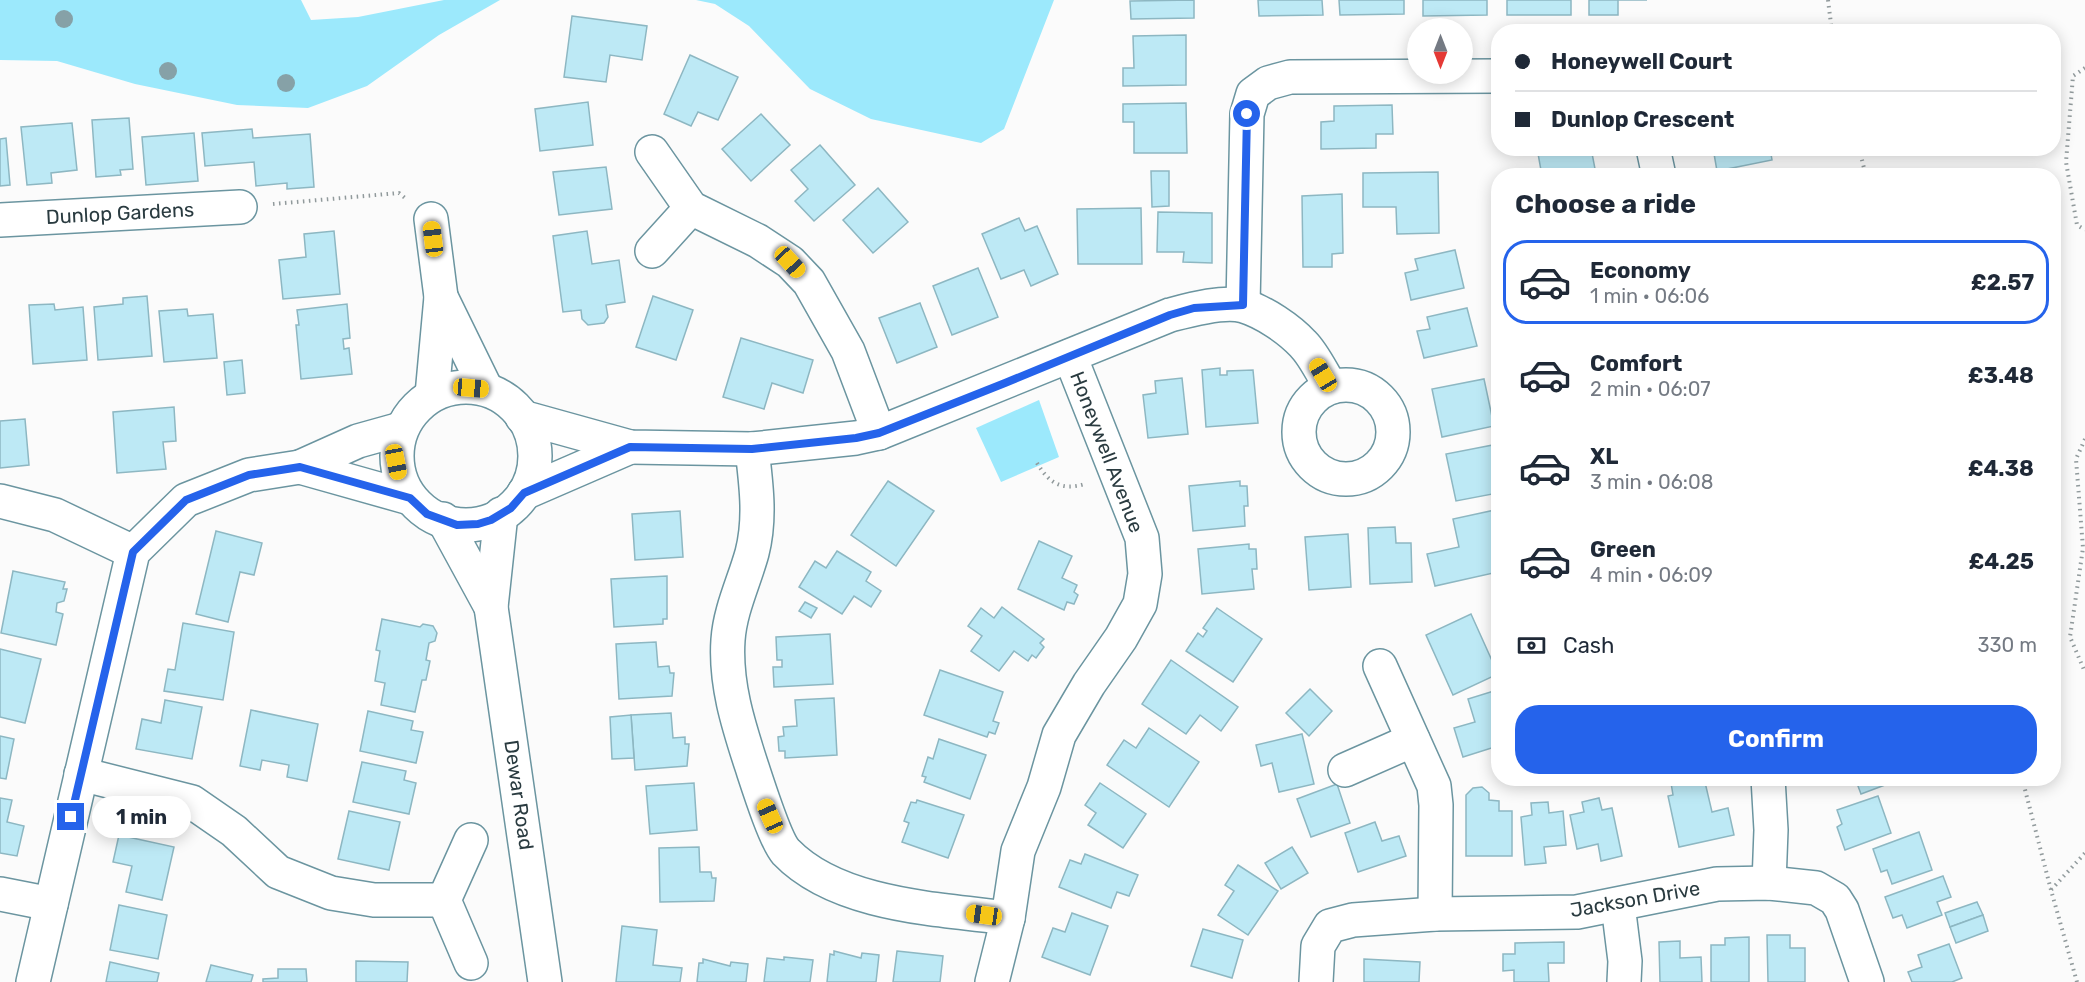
<!DOCTYPE html>
<meta charset="utf-8">
<style>
:root{--surface:#fff;--page:#f2f2f3;--text:#1f2937;--muted:#747a83;--line:#e0e1e3;--accent:#2563eb}
body{margin:0;font-family:Rubik,sans-serif;background:var(--page);color:var(--text);height:100vh;display:flex;flex-direction:column;font-size:22px;white-space:nowrap}
*{box-sizing:border-box;margin:0}
p{font-size:20px;color:var(--muted)}
.icon{flex:none;width:33px;height:33px;fill:none;stroke:currentColor;stroke-width:2;stroke-linecap:round;stroke-linejoin:round}
.map{position:relative;flex:1;overflow:hidden}
.panel{position:absolute;left:1491px;top:168px;width:570px;height:618px;display:flex;flex-direction:column;background:var(--surface);border-radius:24px;box-shadow:0 3px 15px #0003}
.panel>*{flex:none}
.banner{position:absolute;left:1491px;top:24px;width:570px;height:132px;border-radius:24px;box-shadow:0 3px 15px #0003;display:grid;align-content:center;height:132px;padding:0 24px;background:var(--surface)}
.needle{width:39px;rotate:180deg}
.tools{position:absolute;left:1407px;top:18px;display:grid;gap:12px}
.tools a{display:grid;place-items:center;width:66px;height:66px;border-radius:50%;background:var(--surface);box-shadow:0 3px 15px #0003;font-size:30px}
.end{position:absolute;width:27px;height:27px;margin:-14px;border:8px solid #2563eb;background:#fff;box-shadow:0 0 0 3px #fff}
.from{border-radius:50%}
.bubble{position:absolute;height:42px;border-radius:21px;background:var(--surface);box-shadow:0 3px 15px #0003;font-size:20px;font-weight:700;line-height:42px;text-align:center}
.car{position:absolute;width:18px;height:36px;margin:-18px -9px;border-radius:8px;box-shadow:0 0 4px 2px #0007;background:linear-gradient(#f5c518 24%,#345 0 40%,#f5c518 0 76%,#345 0 86%,#f5c518 0)}
.banner b{display:flex;align-items:center;gap:21px;height:57px;font-size:22px}
.banner b+b{border-top:2px solid var(--line)}
.banner i{width:15px;height:15px;background:var(--text)}
ul{padding:0;list-style:none}
li{display:flex;align-items:center;gap:18px;height:84px;margin:0 12px 9px;padding:0 12px;border:3px solid transparent;border-radius:24px}
li div{flex:1}
li b{display:block;font-size:22px}
li em{font-style:normal;font-weight:700}
li.current{border-color:var(--accent)}
li>.icon{width:54px;height:54px;stroke-width:1.5}
h2{padding:0 24px;font-size:27px;line-height:72px}
.pay{display:flex;align-items:center;gap:15px;height:66px;padding:0 24px;font-size:22px}
.pay p{margin-inline-start:auto}
.primary-button{display:flex;gap:12px;margin-top:auto;padding:12px 24px}
.primary-button a{flex:1;height:69px;border-radius:24px;background:var(--accent);color:#fff;font-size:24px;font-weight:700;line-height:69px;text-align:center}
.map>svg:first-child{display:block}
.green{fill:#9ce9fc}
.building{fill:#bde9f5;stroke:#8db7c2;stroke-width:1.5}
.lines{fill:none;stroke-linecap:round;stroke-linejoin:round}
.minor-casing{stroke:#6b95a0;stroke-width:36}
.tertiary-casing{stroke:#6b95a0;stroke-width:36}
.path{stroke:#919a9c;stroke-width:4;stroke-dasharray:1.5 4.5;stroke-linecap:butt}
.minor{stroke:#fff;stroke-width:33}
.tertiary{stroke:#fff;stroke-width:33}
.tree{fill:#86a1a7}
.route{stroke:#2563eb;stroke-width:8}
.labels{text-anchor:middle;stroke-width:5;stroke-linejoin:round;paint-order:stroke}
.street-label{font-size:20px;fill:#2a3b40;stroke:#fff}
</style>
<div class="map">
<svg width="2085" height="982" viewBox="0 0 2085 982">
<rect width="100%" height="100%" fill="#fbfbfb"/>
<g class="green">
<path d="M0,0H301L311,20L358,17L444,0H500L439,35L367,86L308,108L237,105L135,84L57,61L0,60Z"/>
<path d="M696,0H1054L1004,129L981,143L871,119L810,89L749,26L715,4Z"/>
<path d="M1039,400L1059,457L1001,482L976,428Z"/>
</g>
<g class="building">
<path d="M1194,0V18L1131,19L1130,1Z"/>
<path d="M1258,0H1322L1323,15L1259,16Z"/>
<path d="M1339,0H1404V14L1340,15Z"/>
<path d="M1423,0H1487V15L1423,16Z"/>
<rect x="1507" y="0" width="64" height="15"/>
<path d="M1589,0H1647H1618V15H1589Z"/>
<path d="M572,16L647,26L642,60L610,55L606,82L564,77Z"/>
<path d="M1186,35V85L1123,86V68H1134L1133,36Z"/>
<path d="M690,55L738,77L718,120L698,112L691,126L664,114Z"/>
<path d="M588,102L593,145L540,151L535,109Z"/>
<path d="M1186,103L1187,153H1134V122H1123V104Z"/>
<path d="M1392,105L1393,134H1376V148L1321,149V122L1334,121V106Z"/>
<path d="M761,114L790,145L751,181L722,149Z"/>
<path d="M129,118L133,169L120,170L121,175L96,177L92,120Z"/>
<path d="M72,123L77,170L51,173L52,183L27,185L21,127Z"/>
<path d="M252,129L253,138L310,134L314,187L287,189V183L256,186L254,162L205,166L202,133Z"/>
<path d="M194,133L198,181L146,185L142,137Z"/>
<path d="M6,138L10,185L0,186V139Z"/>
<path d="M820,145L855,185L814,221L795,201L808,189L791,170Z"/>
<path d="M1537,148H1591L1596,174L1542,176Z"/>
<path d="M1713,148H1770L1772,160L1717,171Z"/>
<path d="M606,167L612,209L559,215L553,172Z"/>
<path d="M1151,171H1169V206L1152,207Z"/>
<path d="M1438,172L1439,233L1397,234L1396,207H1363V173Z"/>
<path d="M878,188L908,222L873,253L843,220Z"/>
<path d="M1342,194L1343,253L1332,254V267H1303L1302,196Z"/>
<path d="M1141,208L1142,264H1078L1077,209Z"/>
<path d="M1158,212L1212,213V263L1183,262L1184,252H1157Z"/>
<path d="M1019,218L1025,231L1037,226L1058,274L1031,286L1024,270L1001,279L982,234Z"/>
<path d="M334,231L340,294L283,299L279,260L306,257L304,234Z"/>
<path d="M587,231L592,264L619,260L625,302L606,305L608,317L604,323L588,325L582,319L581,310L563,312L553,236Z"/>
<path d="M1455,250L1464,288L1411,300L1405,273L1418,270L1415,259Z"/>
<path d="M978,268L998,317L952,335L933,286Z"/>
<path d="M147,296L152,356L98,360L94,307L123,304V298Z"/>
<path d="M653,296L693,310L676,360L636,347Z"/>
<path d="M920,303L937,347L897,363L879,318Z"/>
<path d="M54,304L55,310L83,307L87,360L33,364L29,305Z"/>
<path d="M347,304L350,338L343,339L344,349L349,348L352,374L301,379L296,325H299L297,310Z"/>
<path d="M1467,308L1477,346L1424,358L1417,331L1430,329L1427,317Z"/>
<path d="M187,309L188,316L213,314L217,358L164,362L159,311Z"/>
<path d="M741,338L813,360L803,393L772,383L764,409L723,397Z"/>
<path d="M242,360L245,393L227,395L224,362Z"/>
<path d="M1220,368V375H1227V371L1253,370L1258,423L1206,427L1202,370Z"/>
<path d="M1182,378L1188,434L1148,438L1143,395L1156,393L1155,381Z"/>
<path d="M1484,379L1494,426L1442,437L1432,389Z"/>
<path d="M174,407L176,441L163,442L166,469L117,473L113,412Z"/>
<path d="M25,419L29,465L0,468V421Z"/>
<path d="M1498,444V493L1456,501L1446,454Z"/>
<path d="M888,481L934,511L896,566L851,535Z"/>
<path d="M1240,481V486H1247L1248,506H1244L1245,526L1193,531L1189,486Z"/>
<path d="M1495,510L1498,527V572L1435,586L1427,554L1459,547L1453,519Z"/>
<path d="M680,511L683,557L635,560L632,514Z"/>
<path d="M1395,527L1396,543H1411L1412,582L1370,584L1368,528Z"/>
<path d="M216,531L262,543L254,575L240,572L228,622L196,614Z"/>
<path d="M1348,534L1351,587L1309,590L1305,537Z"/>
<path d="M1039,541L1072,556L1062,578L1077,585L1074,592L1078,595L1074,604L1067,602L1064,610L1018,589Z"/>
<path d="M1249,544V549H1256L1257,569H1252L1254,589L1202,594L1198,549Z"/>
<path d="M837,551L871,572L866,581L881,591L871,607L854,596L842,614L799,587L815,561L826,568Z"/>
<path d="M13,571L65,582L63,589H67L64,601L57,603L56,612L63,614L56,645L1,633Z"/>
<path d="M667,576V619H663V624L614,627L611,579Z"/>
<path d="M805,602L817,608L811,618L799,611Z"/>
<path d="M1002,607L1044,639L1040,643L1044,647L1036,658L1032,655L1028,661L1014,651L999,671L971,651L982,636L968,626L981,608L994,618Z"/>
<path d="M1217,608L1262,639L1233,682L1186,651L1198,633L1203,637L1207,631L1203,628Z"/>
<path d="M1471,614L1498,674L1453,695L1426,635Z"/>
<path d="M382,619L420,627L423,624L433,626L437,633L435,641L429,643L426,660L430,661L426,680H422L415,712L381,705L385,683L375,681L380,651L376,650Z"/>
<path d="M183,623L234,632L223,700L164,691L168,669L175,670Z"/>
<path d="M830,634L833,684L774,687L773,667H782V660H777L776,637Z"/>
<path d="M656,642L658,667L669,666L670,673H674L672,696L619,699L616,644Z"/>
<path d="M0,649L41,659L25,723L0,717Z"/>
<path d="M1171,660L1238,707L1221,731L1200,715L1186,734L1142,704Z"/>
<path d="M940,670L1003,692L993,721L999,723L995,734L989,732L987,737L924,715Z"/>
<path d="M1310,689L1332,711L1309,736L1286,713Z"/>
<path d="M1497,690L1498,746L1463,757L1454,728L1475,722L1468,699Z"/>
<path d="M834,698L837,755L785,758V751H779L778,737L784,736L783,727L797,726L795,700Z"/>
<path d="M165,700L202,707L192,759L136,749L142,719L161,723Z"/>
<path d="M251,710L318,724L307,781L287,777L289,765L262,760L260,770L240,766Z"/>
<path d="M368,711L413,721L411,730L423,732L416,763L360,751Z"/>
<path d="M671,713L673,738L685,737V744H689L687,766L635,770L631,715Z"/>
<path d="M631,715L634,758L612,759L610,717Z"/>
<path d="M1149,728L1199,762L1169,807L1107,765L1124,740L1136,748Z"/>
<path d="M1302,734L1314,784L1279,792L1272,763L1261,766L1256,745Z"/>
<path d="M0,736L14,739L6,779L0,778Z"/>
<path d="M939,739L986,755L970,799L924,782L926,777L922,776L928,757L933,759Z"/>
<path d="M362,762L406,771L404,780L416,783L409,814L353,802Z"/>
<path d="M1690,778H1704L1712,812L1728,808L1734,835L1679,847L1668,796L1673,795L1671,783Z"/>
<path d="M1855,778H1892L1893,782L1861,794Z"/>
<path d="M694,783L697,830L650,834L646,786Z"/>
<path d="M1100,783L1146,814L1123,848L1088,825L1096,813L1085,805Z"/>
<path d="M1337,784L1350,823L1311,837L1297,799Z"/>
<path d="M1482,787L1489,793V800L1499,801V811H1512V856H1466V795L1473,788Z"/>
<path d="M1878,796L1891,833L1845,850L1837,827L1842,824L1837,810Z"/>
<path d="M0,798L12,800L7,822L24,826L17,856L0,853Z"/>
<path d="M1599,798L1602,810L1612,808L1622,856L1601,861L1598,844L1577,849L1570,815L1584,812L1582,802Z"/>
<path d="M917,800L964,815L948,858L902,842L909,823L904,821L911,802L916,803Z"/>
<path d="M1548,802L1549,813L1563,811L1566,845L1544,847L1546,863L1525,865L1521,817L1532,815L1531,803Z"/>
<path d="M349,811L400,822L389,870L338,859Z"/>
<path d="M1375,822L1382,841L1399,836L1406,856L1358,872L1345,833Z"/>
<path d="M1919,832L1932,870L1892,884L1887,870L1881,872L1873,849Z"/>
<path d="M119,835L174,847L162,900L126,892L132,866L113,862Z"/>
<path d="M699,847L700,872H711L712,878H716L714,901L660,902L659,848Z"/>
<path d="M1292,847L1308,873L1281,889L1265,863Z"/>
<path d="M1085,854L1138,875L1129,896L1117,892L1111,908L1059,887L1070,860L1081,864Z"/>
<path d="M1238,865L1278,891L1248,935L1218,915L1234,891L1225,885Z"/>
<path d="M1943,876L1951,897L1937,902L1942,915L1907,928L1902,915L1893,918L1885,897Z"/>
<path d="M1977,902L1983,915L1950,927L1945,913Z"/>
<path d="M119,905L167,915L158,959L110,950Z"/>
<path d="M1072,913L1108,926L1090,975L1042,957L1053,928L1065,932Z"/>
<path d="M1983,915L1988,931L1956,943L1950,927Z"/>
<path d="M622,926L657,930L653,965L682,968L680,982H616Z"/>
<path d="M1203,929L1243,940L1232,978L1191,966Z"/>
<path d="M1767,935H1790V948H1805V982H1768Z"/>
<path d="M1749,937V982H1711V945H1725V938Z"/>
<path d="M1680,941V958L1701,957L1702,982H1660L1659,942Z"/>
<path d="M1564,942V963H1548L1549,982H1514V970L1503,971V954H1515V943Z"/>
<path d="M1949,944L1962,978L1952,982H1912L1908,972L1922,967L1918,955Z"/>
<path d="M834,951L861,958L862,953L879,955L876,982H827L830,954L834,955Z"/>
<path d="M897,951L943,956L940,982H893Z"/>
<path d="M784,957L813,960L810,982H764L767,958L784,960Z"/>
<path d="M703,959L730,966L731,962L748,964L746,982H697L699,963H703Z"/>
<path d="M1364,959L1420,962L1419,982H1364Z"/>
<path d="M356,961L408,962L407,982H356Z"/>
<path d="M110,962L159,973L157,982H106Z"/>
<path d="M211,965L253,975L251,982H206Z"/>
<path d="M278,969H306L307,982H263V979L278,978Z"/>
</g>
<g class="lines">
<g class="minor-casing">
<g id="minor">
<path d="M1653,148L1659,176"/>
<path d="M652,152L691,208L758,241L790,262L809,282L848,351L879,433"/>
<path d="M0,220L240,207"/>
<path d="M652,251L691,208"/>
<path d="M1243,305L1247,114L1253,94L1268,83L1290,77L1498,76"/>
<circle cx="1346" cy="432" r="47"/>
<path d="M522,417L630,447L752,449L856,438L879,433L1170,315C1189,310 1225,300 1244,306C1264,312 1289,329 1303,344C1314,355 1322,373 1331,387"/>
<path d="M401,429L358,441L300,467L410,498"/>
<path d="M752,449C756,484 761,518 752,553C744,582 730,610 728,640C725,683 738,724 751,764C757,782 775,840 786,852C838,906 939,909 1008,918"/>
<path d="M524,493L630,447"/>
<path d="M0,501L55,515L133,552"/>
<path d="M1380,666L1434,786L1436,805L1435,914"/>
<path d="M1345,770L1413,740"/>
<path d="M81,774L192,802L234,831L278,872L331,893L374,900H444"/>
<path d="M1768,778L1771,830L1769,883"/>
<path d="M471,840L444,900L471,963"/>
<path d="M0,894L51,904"/>
<path d="M1618,905L1625,961L1624,982"/>
<path d="M33,982L133,552L186,500L249,475L300,467"/>
<path d="M992,982L1008,918L1018,851L1044,787L1059,735L1089,684L1121,638L1140,604L1145,574L1142,538L1070,356"/>
<path d="M1316,982L1318,946L1330,926L1353,920L1435,914L1577,912L1717,884L1769,883L1816,888L1835,899L1842,910L1867,982"/>
</g>
</g>
<g class="tertiary-casing">
<g id="tertiary">
<path d="M431,219L441,297L432,395"/>
<path d="M441,297L486,389"/>
<circle cx="466" cy="456" r="69"/>
<path d="M501,514L491,607L545,982"/>
<path d="M443,519L491,607"/>
</g>
</g>
<g class="path">
<path d="M1828,0L1832,32"/>
<path d="M2085,68L2073,76L2066,162L2077,225L2085,230"/>
<path d="M1859,148L1866,176"/>
<path d="M273,204L399,193L405,198"/>
<path d="M2085,439L2076,459L2083,548L2070,637L2085,672"/>
<path d="M1037,463C1049,483 1061,491 1085,484"/>
<path d="M2022,778L2051,890"/>
<path d="M2077,982L2051,890L2085,853"/>
</g>
<use href="#minor" class="minor"/>
<use href="#tertiary" class="tertiary"/>
</g>
<g class="tree">
<circle cx="64" cy="19" r="9"/>
<circle cx="168" cy="71" r="9"/>
<circle cx="286" cy="83" r="9"/>
</g>
<g class="lines">
<path class="route" d="M71,817L133,552L186,500L249,475L300,467L410,498L427,514L457,525L478,524L491,520L511,508L524,493L630,447L752,449L856,438L879,433L1005,383L1170,315L1194,308L1243,305L1247,114"/>
</g>
<g class="labels">
<g class="street-label">
<text transform="translate(120 213) rotate(-3)" y="7">Dunlop Gardens</text>
<text transform="translate(1107 452) rotate(69)" y="7">Honeywell Avenue</text>
<text transform="translate(519 795) rotate(82)" y="7">Dewar Road</text>
<text transform="translate(1635 899) rotate(-10)" y="7">Jackson Drive</text>
</g>
</g>
</svg>
<div class="tools">
<a><svg class="needle" viewBox="-14 -14 28 28"><path d="M0-13l5 13h-10z" fill="#e53935"/><path d="M0 13l5-13h-10z" fill="#747a83"/></svg></a>
</div>
<i class="end from" style="left:1247px;top:114px"></i>
<i class="end" style="left:71px;top:817px"></i>
<div class="bubble" style="left:92px;top:796px;width:99px">1 min</div>
<i class="car" style="left:433px;top:239px;rotate:353deg"></i>
<i class="car" style="left:790px;top:262px;rotate:137deg"></i>
<i class="car" style="left:1323px;top:375px;rotate:329deg"></i>
<i class="car" style="left:471px;top:388px;rotate:95deg"></i>
<i class="car" style="left:396px;top:462px;rotate:169deg"></i>
<i class="car" style="left:770px;top:816px;rotate:336deg"></i>
<i class="car" style="left:984px;top:915px;rotate:278deg"></i>
<div class="banner">
<b><i class="from"></i>Honeywell Court</b>
<b><i></i>Dunlop Crescent</b>
</div>
<section class="panel">
<h2>Choose a ride</h2>
<ul>
<li class="current"><svg class="icon" aria-label="car" viewBox="0 0 24 24"><path d="M5 17H2v-5l4-1 3-4h7l3 4 3 1v5h-3M9 17h6M6 11h13"/><circle cx="7" cy="17" r="2"/><circle cx="17" cy="17" r="2"/></svg><div><b>Economy</b><p>1 min · 06:06</p></div><em>£2.57</em></li>
<li><svg class="icon" aria-label="car" viewBox="0 0 24 24"><path d="M5 17H2v-5l4-1 3-4h7l3 4 3 1v5h-3M9 17h6M6 11h13"/><circle cx="7" cy="17" r="2"/><circle cx="17" cy="17" r="2"/></svg><div><b>Comfort</b><p>2 min · 06:07</p></div><em>£3.48</em></li>
<li><svg class="icon" aria-label="car" viewBox="0 0 24 24"><path d="M5 17H2v-5l4-1 3-4h7l3 4 3 1v5h-3M9 17h6M6 11h13"/><circle cx="7" cy="17" r="2"/><circle cx="17" cy="17" r="2"/></svg><div><b>XL</b><p>3 min · 06:08</p></div><em>£4.38</em></li>
<li><svg class="icon" aria-label="car" viewBox="0 0 24 24"><path d="M5 17H2v-5l4-1 3-4h7l3 4 3 1v5h-3M9 17h6M6 11h13"/><circle cx="7" cy="17" r="2"/><circle cx="17" cy="17" r="2"/></svg><div><b>Green</b><p>4 min · 06:09</p></div><em>£4.25</em></li>
</ul>
<div class="pay"><svg class="icon" aria-label="cash" viewBox="0 0 24 24"><path d="M3 7h18v10H3z"/><circle cx="12" cy="12" r="2"/></svg>Cash<p>330 m</p></div>
<div class="primary-button"><a>Confirm</a></div>
</section>
</div>
